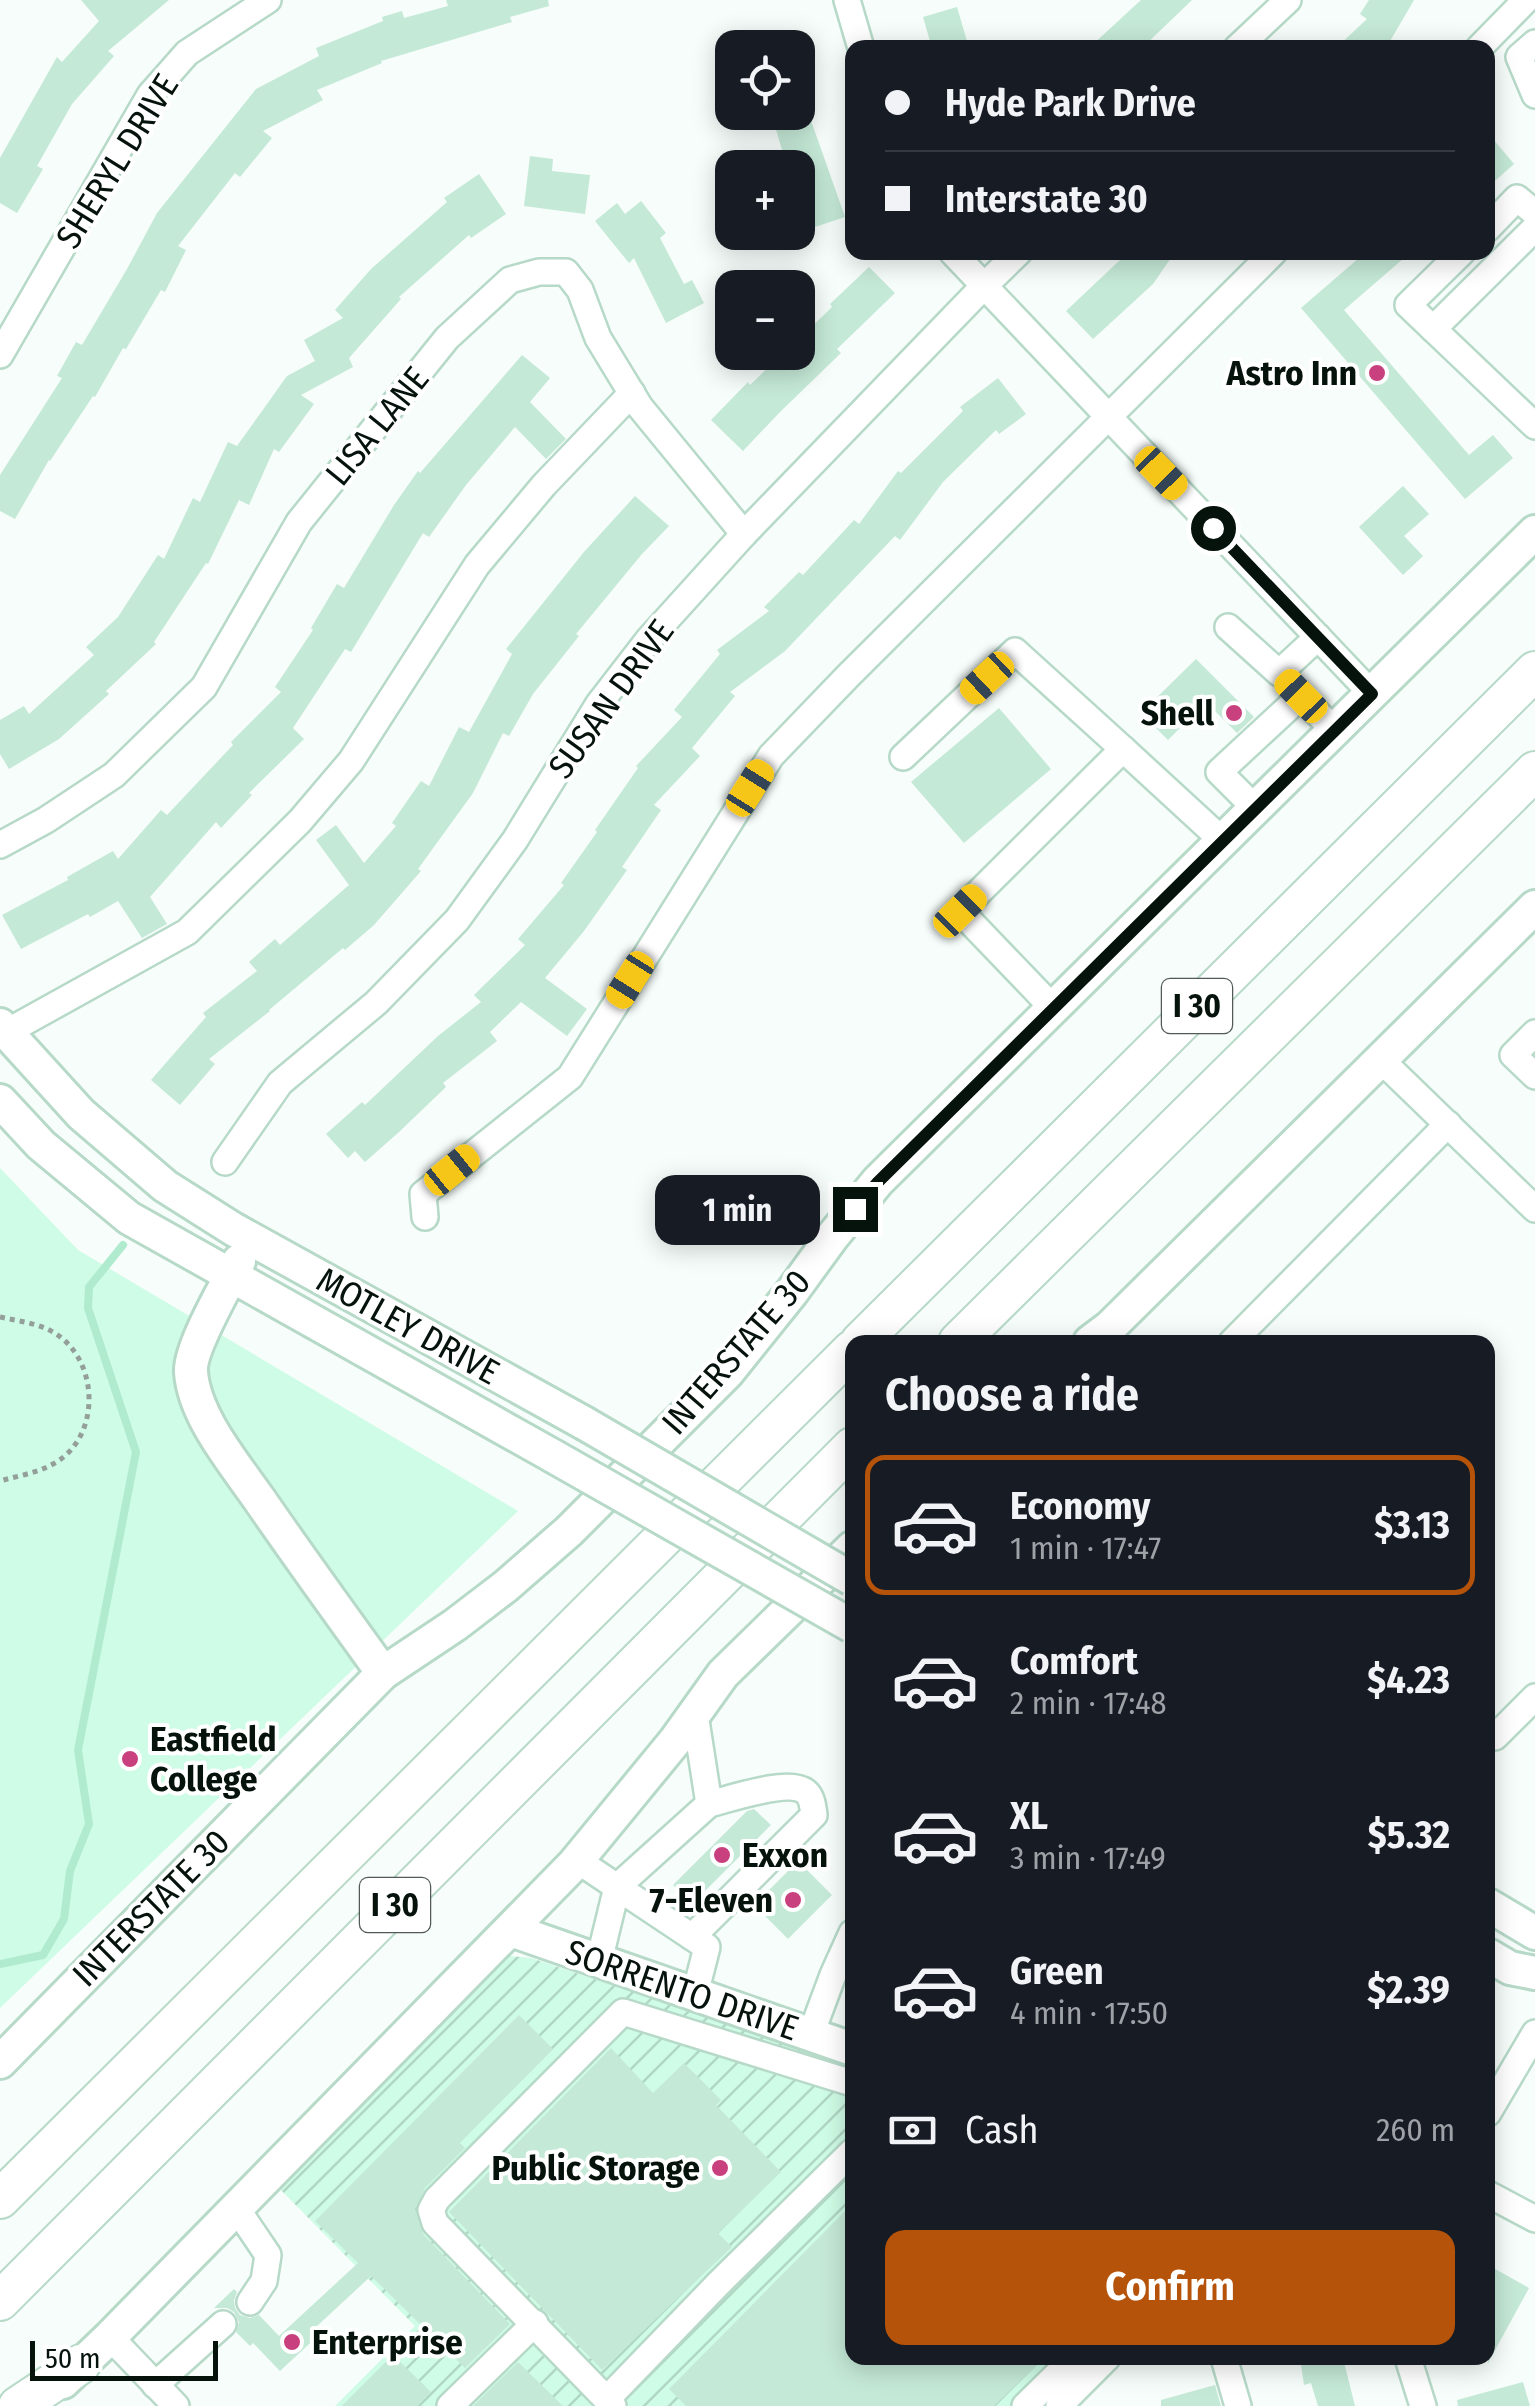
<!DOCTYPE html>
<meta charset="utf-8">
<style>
:root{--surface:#171b24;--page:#242831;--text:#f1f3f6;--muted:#9ea1a6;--line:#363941;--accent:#b45309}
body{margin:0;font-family:"Fira Sans Condensed",sans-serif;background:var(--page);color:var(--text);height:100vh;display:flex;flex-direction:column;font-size:38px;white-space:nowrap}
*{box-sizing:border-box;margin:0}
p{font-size:32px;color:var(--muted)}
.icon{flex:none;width:55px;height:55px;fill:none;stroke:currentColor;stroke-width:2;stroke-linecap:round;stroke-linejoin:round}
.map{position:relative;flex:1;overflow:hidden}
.details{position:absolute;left:845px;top:1335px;width:650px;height:1030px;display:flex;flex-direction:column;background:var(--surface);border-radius:20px;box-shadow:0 5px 25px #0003}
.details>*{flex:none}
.banner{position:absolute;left:845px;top:40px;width:650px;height:220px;border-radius:20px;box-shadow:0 5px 25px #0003;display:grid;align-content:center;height:220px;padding:0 40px;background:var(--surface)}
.buttons{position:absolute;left:715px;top:30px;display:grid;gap:20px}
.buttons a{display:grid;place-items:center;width:100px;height:100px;border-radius:20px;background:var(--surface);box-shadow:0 5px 25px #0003;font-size:50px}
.scale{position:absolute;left:30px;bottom:25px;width:188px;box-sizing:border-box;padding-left:10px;border:5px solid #06130d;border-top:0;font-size:28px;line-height:35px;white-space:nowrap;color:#06130d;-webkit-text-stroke:8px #fff;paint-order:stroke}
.end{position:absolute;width:45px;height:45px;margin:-22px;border:12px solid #06130d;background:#fff;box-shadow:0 0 0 5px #fff}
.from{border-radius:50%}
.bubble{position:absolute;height:70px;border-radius:20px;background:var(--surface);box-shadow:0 5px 25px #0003;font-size:32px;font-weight:700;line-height:70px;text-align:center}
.car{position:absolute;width:30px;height:60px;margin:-30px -15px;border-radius:12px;box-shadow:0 0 8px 2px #0007;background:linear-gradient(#f5c518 24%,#345 0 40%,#f5c518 0 76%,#345 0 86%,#f5c518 0)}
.banner b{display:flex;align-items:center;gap:35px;height:95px;font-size:38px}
.banner b+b{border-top:2px solid var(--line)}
.banner i{width:25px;height:25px;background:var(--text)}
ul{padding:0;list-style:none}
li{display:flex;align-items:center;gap:30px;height:140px;margin:0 20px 15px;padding:0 20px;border:5px solid transparent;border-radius:20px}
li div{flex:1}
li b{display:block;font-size:38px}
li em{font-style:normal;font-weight:700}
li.current{border-color:var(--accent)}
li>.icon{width:90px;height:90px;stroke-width:1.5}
h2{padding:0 40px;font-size:45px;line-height:120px}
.pay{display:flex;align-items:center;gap:25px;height:110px;padding:0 40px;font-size:38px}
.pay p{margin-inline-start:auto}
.action{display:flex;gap:20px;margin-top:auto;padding:20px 40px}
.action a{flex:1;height:115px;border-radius:20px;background:var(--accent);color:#fff;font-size:40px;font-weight:700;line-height:115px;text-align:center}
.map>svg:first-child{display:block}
.built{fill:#cffce6}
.industrial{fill:url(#industrial-furrows)}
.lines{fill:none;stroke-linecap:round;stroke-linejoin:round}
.stream{stroke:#b0ebcf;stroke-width:8}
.building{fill:#c5e9d7}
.minor-casing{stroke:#b6d9c8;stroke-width:30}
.major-casing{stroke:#b6d9c8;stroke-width:38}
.highway-casing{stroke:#b6d9c8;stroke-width:42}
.path{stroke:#959f9a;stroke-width:5;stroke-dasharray:5 5;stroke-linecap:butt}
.minor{stroke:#fff;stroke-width:25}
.major{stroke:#fff;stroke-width:32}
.highway{stroke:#fff;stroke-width:38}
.major-bridge-casing{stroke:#b6d9c8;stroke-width:38;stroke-linecap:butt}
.major-bridge{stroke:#fff;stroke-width:32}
.route{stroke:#06130d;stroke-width:12}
.poi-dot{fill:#c8407d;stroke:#fff;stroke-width:4}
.labels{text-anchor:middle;stroke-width:8;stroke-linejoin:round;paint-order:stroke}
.shield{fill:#fff;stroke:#515a56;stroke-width:2.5}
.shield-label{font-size:32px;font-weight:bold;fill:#06130d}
.street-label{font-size:35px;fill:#06130d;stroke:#fff}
.poi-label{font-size:35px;font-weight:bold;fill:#06130d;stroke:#fff;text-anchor:end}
</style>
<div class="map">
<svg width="1535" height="2406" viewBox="0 0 1535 2406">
<defs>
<pattern id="industrial-furrows" width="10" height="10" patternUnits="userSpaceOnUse" patternTransform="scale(2.5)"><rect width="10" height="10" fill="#cffce6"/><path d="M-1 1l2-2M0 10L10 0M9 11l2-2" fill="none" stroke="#b0d7c4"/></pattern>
</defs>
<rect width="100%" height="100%" fill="#f6fdfa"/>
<path class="built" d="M0,1168L78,1250L518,1511L0,2008Z"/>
<path class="industrial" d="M510,1956L531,1958L852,2065V2358H1092L1043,2406H335L415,2326L276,2185L497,1959Z"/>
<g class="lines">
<path class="stream" d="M0,1964L43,1955L64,1919L70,1871L89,1824L78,1750L136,1452L88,1308L89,1287L123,1245"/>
</g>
<g class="building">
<path d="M81,0H169L108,51L114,56L72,104L37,166L43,169L17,213L0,203V158L57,57L62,62L99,21Z"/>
<path d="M446,0H548L549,6L510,17L512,22L381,61L382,63L317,90L323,100L263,131L272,138L240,177L235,173L178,246L186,250L165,292L161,290L126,349L123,348L95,397L93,396L50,461L49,460L15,519L0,511V475L62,378L57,376L76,342L82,345L127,269L157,213L256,89L319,56L316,48L383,21L382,17L402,11L404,18L448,6Z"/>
<path d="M1141,0H1192L1142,48H1089Z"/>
<path d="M1369,0H1414L1386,48H1336L1367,19L1360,14Z"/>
<path d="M957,7L969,48H932L923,17Z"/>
<path d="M771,112H808L845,217L809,229L798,194V160L786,164Z"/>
<path d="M1488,133L1514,164L1488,187Z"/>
<path d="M530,156L553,159L552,171L590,175L585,214L524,206Z"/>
<path d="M479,174L506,214L471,238L469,235L399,297L401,299L349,358L353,367L301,395L314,404L279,452L274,449L249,505L239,500L208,564L206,563L154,642L156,644L106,691L109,694L59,739L9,769L0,754V720L24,706L29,714L94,655L86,647L118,617L158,555L164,559L193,498L200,502L228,442L237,446L287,376L315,361L304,340L343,318L335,310L371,269L447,202L444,198Z"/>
<path d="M641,201L666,233L660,238L684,284L692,280L704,303L666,323L634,258L629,263L595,221L617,203L625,214Z"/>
<path d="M1126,252H1175L1153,284L1093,339L1066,311L1120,260Z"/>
<path d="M1366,252H1411L1344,310L1469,455L1493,435L1513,458L1465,499L1301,308Z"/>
<path d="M869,267L895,293L837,349L841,353L779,413L743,451L711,420L748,382L750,385L784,352H798V340L832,307L830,304Z"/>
<path d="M522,355L550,378L530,402L566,439L546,459L515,427L466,485L429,537L423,533L351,652L345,649L293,728L304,739L249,793L252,795L221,828L216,822L150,897L167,924L142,938L118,901L90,917L88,914L21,949L2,915L68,880L67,877L113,851L118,859L161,810L167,815L233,745L231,742L281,692L275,687L313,630L311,628L337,584L344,588L394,505L418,471L420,473Z"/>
<path d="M998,378L1026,414L999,434L996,430L943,482L900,540L895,536L785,651L730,692L735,696L692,748L700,756L654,805L661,810L622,867L627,870L584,931L545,978L587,1009L567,1036L521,1002L490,1032L497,1041L443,1083L446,1087L399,1132L365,1162L355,1151L348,1158L326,1134L362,1102L365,1105L438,1036L481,1002L474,995L525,945L518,939L564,885L561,883L597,832L595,830L638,768L636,766L682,717L674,710L720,654L717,650L769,611L764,607L799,572L803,575L854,520L859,524L898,471L901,473L963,411L960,407Z"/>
<path d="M1403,486L1429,514L1404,536L1423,556L1403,575L1359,527Z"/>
<path d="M635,496L669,526L642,554L576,634L579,636L533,694L509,736L503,733L473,793L418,869L421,871L374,925L345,950L343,948L269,1010L270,1011L209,1059L215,1064L180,1105L151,1080L206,1017L203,1013L257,971L249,962L275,939L280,945L349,885L316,840L336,825L364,863L396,826L392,823L421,781L429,786L459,727L469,732L512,654L506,649L584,552Z"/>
<path d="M1196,659L1254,717L1237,733L1206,702L1168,740L1141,713Z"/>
<path d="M999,708L1051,769L964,843L911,782Z"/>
<path d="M754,1809L771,1825L692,1904L673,1885L747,1811Z"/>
<path d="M798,1861L832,1895L788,1939L754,1905Z"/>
<path d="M519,2015L553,2049L460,2143L465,2148L425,2188L415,2209L423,2234L510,2324L465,2368L371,2276L316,2327L322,2332L280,2371L253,2343L250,2346L236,2332L239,2322L234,2312L227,2308H214L234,2289L237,2292L234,2300L235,2308L240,2315L250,2318L259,2315L279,2336L358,2263L315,2221Z"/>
<path d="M611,2048L653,2093L684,2063L721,2100L716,2105L781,2172L718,2233L732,2247L602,2370L449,2212Z"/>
<path d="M852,2204V2358H1044L994,2406H686L669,2389Z"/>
<path d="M1488,2265L1529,2288L1488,2363Z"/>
<path d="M393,2355L431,2392L417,2406H342Z"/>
<path d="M1300,2358H1343L1355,2406H1318L1311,2383L1304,2385Z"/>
<path d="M518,2362L563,2406H473Z"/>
<path d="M1523,2382L1530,2406H1458L1457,2400Z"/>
<path d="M1215,2385L1221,2406H1161V2400Z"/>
</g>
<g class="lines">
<g class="minor-casing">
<g id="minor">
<path d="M847,0L861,48"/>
<path d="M1535,43L1519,57L1535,95"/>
<path d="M1237,48L1288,0"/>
<path d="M1479,48L1526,0"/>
<path d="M1488,228L1517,198L1535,213"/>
<path d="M952,252L1372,694"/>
<path d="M1462,252L1408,305L1535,426"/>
<path d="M1433,329L1535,228"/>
<path d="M0,355L150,95L187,53L268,0"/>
<path d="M1228,627L1279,673L1318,637"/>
<path d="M1289,684L1335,731"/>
<path d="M903,757L1015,651L1123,749"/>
<path d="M1256,809L1219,772L1301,696"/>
<path d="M0,845L46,820L114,775L204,687L299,522L447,338L510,280L539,272H566L580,290L598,338L640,407L744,534"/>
<path d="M1053,1008L960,911L1123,749L1223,841"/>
<path d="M5,1033L187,932L300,821L351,761L477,565L544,485L632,393"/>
<path d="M1535,1033L1513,1055L1535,1076"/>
<path d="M1381,1060L1535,1209"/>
<path d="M225,1162L280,1083L376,1003L457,920L515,840L598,705L649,639L744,534L983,287L1019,252"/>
<path d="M425,1217L423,1194L570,1077L771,756L848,676L1274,252"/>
<path d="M1232,1342L1448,1124"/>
<path d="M1488,1730L1495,1737L1535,1697"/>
<path d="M577,1860L617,1887L709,1804L695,1714"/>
<path d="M692,1937L814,1815C813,1807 812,1797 806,1792C789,1778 730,1799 709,1804"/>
<path d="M599,1961L617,1887L707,1947L695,1994"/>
<path d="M811,2034L833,1975L852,1933"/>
<path d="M1488,2113L1535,2033"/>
<path d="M1488,2194L1535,2219"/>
<path d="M237,2209L268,2255L264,2281L250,2302"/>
<path d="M110,2337L176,2406"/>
<path d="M1224,2358L1238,2406"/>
<path d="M1408,2358L1423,2406"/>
<path d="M155,2385L223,2324"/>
<path d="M607,2399L719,2283L852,2152"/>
<path d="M450,2406L535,2323"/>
<path d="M613,2406L435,2223L431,2210L437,2199L623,2012L852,2083"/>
<path d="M1025,2406L1074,2358"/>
<path d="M1059,2406L1107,2358"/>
</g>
</g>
<g class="major-casing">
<g id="major">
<path d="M0,1025L81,1114L165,1186L233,1229L584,1423"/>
<path d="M0,1101L41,1145L129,1218L553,1456"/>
<path d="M239,1261C227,1284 189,1349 191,1372C194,1416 234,1463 259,1499C299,1557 341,1615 383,1673"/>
<path d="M1090,1342L1110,1327L1535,907"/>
<path d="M1488,1905L1535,1933"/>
<path d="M511,1930L852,2049"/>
<path d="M1488,1955L1510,1968L1535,1973"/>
<path d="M0,2062L383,1673L455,1625L506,1586L569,1531L727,1373L792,1292L832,1237L878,1181L1535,532"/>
<path d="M63,2382L110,2337L574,1864L675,1741L723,1674L852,1548"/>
</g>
</g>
<g class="highway-casing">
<g id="highway">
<path d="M860,1342L1535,671"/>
<path d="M958,1342L1535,771"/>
<path d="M0,2199L852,1350"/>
<path d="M0,2301L852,1447"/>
<path d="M18,2406L81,2364"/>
</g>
</g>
<path class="path" d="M0,1317C18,1321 37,1323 53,1332C100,1359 102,1438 53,1464C37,1473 17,1476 0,1481"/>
<use href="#minor" class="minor"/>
<use href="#major" class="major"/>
<use href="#highway" class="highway"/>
<g class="major-bridge-casing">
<g id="major-bridge">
<path d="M584,1423L852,1579"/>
<path d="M553,1456L852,1626"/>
</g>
</g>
<use href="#major-bridge" class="major-bridge"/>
</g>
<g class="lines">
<path class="route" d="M855,1209L878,1182L1372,694L1213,528"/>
</g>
<g class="poi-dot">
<circle cx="1377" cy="373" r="10"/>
<circle cx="1234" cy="713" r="10"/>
<circle cx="130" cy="1759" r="10"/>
<circle cx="722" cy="1855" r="10"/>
<circle cx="793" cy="1900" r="10"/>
<circle cx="720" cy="2168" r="10"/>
<circle cx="292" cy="2342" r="10"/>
</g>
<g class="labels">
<g class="shield">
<rect x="1162" y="979" width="70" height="54" rx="8"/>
<rect x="360" y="1878" width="70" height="54" rx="8"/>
</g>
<g class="shield-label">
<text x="1197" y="1017">I 30</text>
<text x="395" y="1916">I 30</text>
</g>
<g class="street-label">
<text transform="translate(117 161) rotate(-58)" y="12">SHERYL DRIVE</text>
<text transform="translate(377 426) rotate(-51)" y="12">LISA LANE</text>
<text transform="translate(611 699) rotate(-54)" y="12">SUSAN DRIVE</text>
<text transform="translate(408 1326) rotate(29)" y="12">MOTLEY DRIVE</text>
<text transform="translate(736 1352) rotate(-49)" y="12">INTERSTATE 30</text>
<text transform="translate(151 1908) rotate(-45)" y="12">INTERSTATE 30</text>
<text transform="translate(682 1990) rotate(19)" y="12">SORRENTO DRIVE</text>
</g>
<g class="poi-label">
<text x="1357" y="385">Astro Inn</text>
<text x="1214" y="725">Shell</text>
<text x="150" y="1751" text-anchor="start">Eastfield<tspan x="150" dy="40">College</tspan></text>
<text x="742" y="1867" text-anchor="start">Exxon</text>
<text x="773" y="1912">7-Eleven</text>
<text x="700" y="2180">Public Storage</text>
<text x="312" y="2354" text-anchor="start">Enterprise</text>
</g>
</g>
</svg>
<div class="buttons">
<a><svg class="icon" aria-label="locate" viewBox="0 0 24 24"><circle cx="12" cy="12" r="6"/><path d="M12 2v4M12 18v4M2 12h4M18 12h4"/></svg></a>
<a>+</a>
<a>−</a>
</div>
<div class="scale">50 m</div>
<i class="end from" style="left:1213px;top:528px"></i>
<i class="end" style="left:855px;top:1209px"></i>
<div class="bubble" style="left:655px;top:1175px;width:165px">1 min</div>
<i class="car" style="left:1161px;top:473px;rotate:136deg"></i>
<i class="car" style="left:987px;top:678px;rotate:227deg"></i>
<i class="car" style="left:1301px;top:696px;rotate:316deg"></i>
<i class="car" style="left:750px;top:788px;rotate:32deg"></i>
<i class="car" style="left:960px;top:911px;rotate:45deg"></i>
<i class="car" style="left:630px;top:980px;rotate:212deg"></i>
<i class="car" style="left:452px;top:1170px;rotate:51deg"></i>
<div class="banner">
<b><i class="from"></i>Hyde Park Drive</b>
<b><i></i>Interstate 30</b>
</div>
<section class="details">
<h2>Choose a ride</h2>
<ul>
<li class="current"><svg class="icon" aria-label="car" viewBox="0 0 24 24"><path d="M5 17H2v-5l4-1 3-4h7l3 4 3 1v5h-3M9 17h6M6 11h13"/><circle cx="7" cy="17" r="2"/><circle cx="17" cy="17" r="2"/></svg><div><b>Economy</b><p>1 min · 17:47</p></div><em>$3.13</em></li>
<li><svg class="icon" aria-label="car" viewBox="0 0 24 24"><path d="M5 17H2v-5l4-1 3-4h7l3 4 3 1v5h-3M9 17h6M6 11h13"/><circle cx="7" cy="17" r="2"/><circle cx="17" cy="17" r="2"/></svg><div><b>Comfort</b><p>2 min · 17:48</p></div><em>$4.23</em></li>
<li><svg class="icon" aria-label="car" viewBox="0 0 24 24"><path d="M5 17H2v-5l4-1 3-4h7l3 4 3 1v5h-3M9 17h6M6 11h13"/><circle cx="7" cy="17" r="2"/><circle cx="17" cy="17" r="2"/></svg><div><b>XL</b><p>3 min · 17:49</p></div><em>$5.32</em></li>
<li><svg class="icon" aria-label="car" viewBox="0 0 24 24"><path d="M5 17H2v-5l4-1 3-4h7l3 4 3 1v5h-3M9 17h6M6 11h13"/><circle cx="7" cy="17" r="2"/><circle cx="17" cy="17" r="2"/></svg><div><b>Green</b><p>4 min · 17:50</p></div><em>$2.39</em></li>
</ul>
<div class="pay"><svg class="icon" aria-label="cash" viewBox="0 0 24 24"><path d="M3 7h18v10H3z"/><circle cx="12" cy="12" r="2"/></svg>Cash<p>260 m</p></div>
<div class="action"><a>Confirm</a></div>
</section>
</div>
